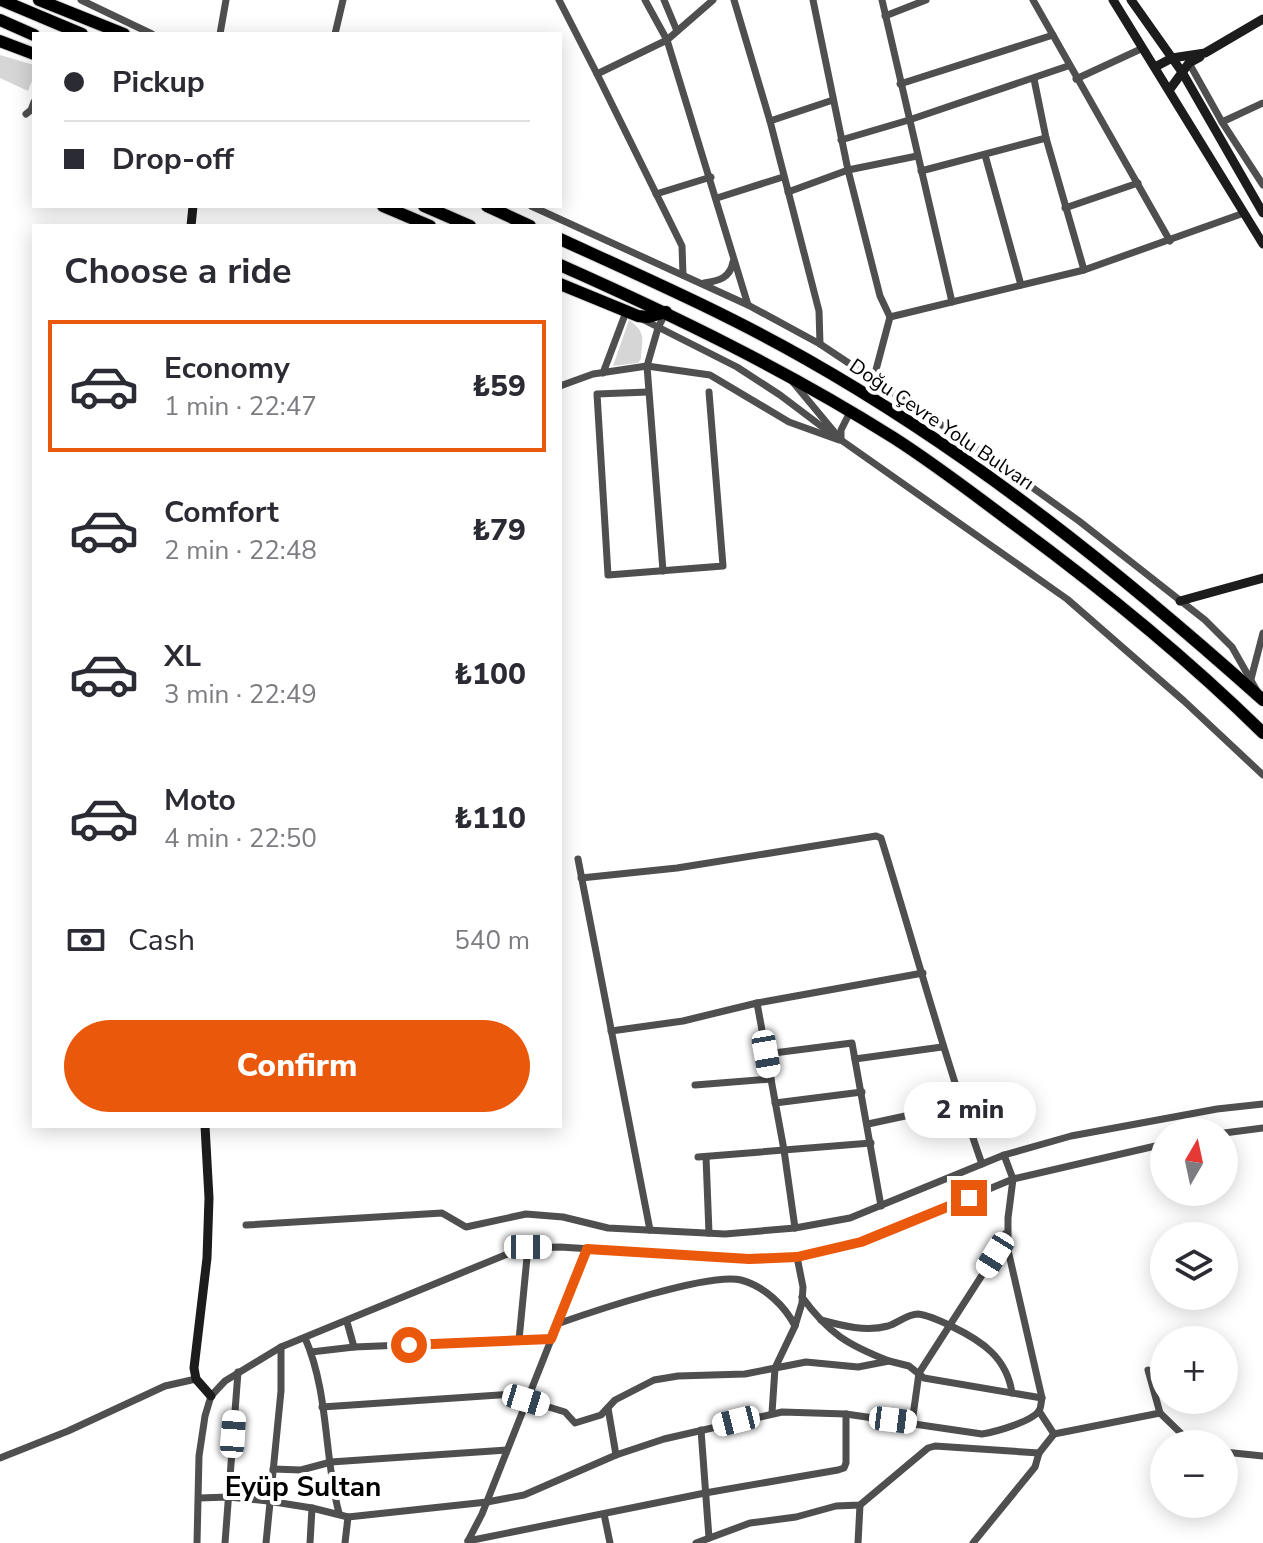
<!DOCTYPE html>
<meta charset="utf-8">
<style>
:root{--surface:#fff;--page:#f2f2f3;--text:#2b2b33;--muted:#7c7c81;--line:#e1e1e2;--accent:#ea580c}
body{margin:0;font-family:"Nunito Sans",sans-serif;background:var(--page);color:var(--text);height:100vh;display:flex;flex-direction:column;font-size:30px;white-space:nowrap}
*{box-sizing:border-box;margin:0}
p{font-size:26px;color:var(--muted)}
.icon{flex:none;width:44px;height:44px;fill:none;stroke:currentColor;stroke-width:2;stroke-linecap:round;stroke-linejoin:round}
.map{position:relative;flex:1;overflow:hidden}
.panel{position:absolute;left:32px;top:224px;width:530px;height:904px;display:flex;flex-direction:column;background:var(--surface);border-radius:0px;box-shadow:0 4px 20px #0003}
.panel>*{flex:none}
.banner{position:absolute;left:32px;top:32px;width:530px;height:176px;border-radius:0px;box-shadow:0 4px 20px #0003;display:grid;align-content:center;height:176px;padding:0 32px;background:var(--surface)}
.needle{width:52px;rotate:9deg}
.fabs{position:absolute;left:1150px;top:1118px;display:grid;gap:16px}
.fabs a{display:grid;place-items:center;width:88px;height:88px;border-radius:50%;background:var(--surface);box-shadow:0 4px 20px #0003;font-size:40px}
.end{position:absolute;width:36px;height:36px;margin:-18px;border:10px solid #ea580c;background:#fff;box-shadow:0 0 0 4px #fff}
.from{border-radius:50%}
.bubble{position:absolute;height:56px;border-radius:28px;background:var(--surface);box-shadow:0 4px 20px #0003;font-size:26px;font-weight:800;line-height:56px;text-align:center}
.car{position:absolute;width:24px;height:48px;margin:-24px -12px;border-radius:10px;box-shadow:0 0 6px 2px #0007;background:linear-gradient(#fff 24%,#345 0 40%,#fff 0 76%,#345 0 86%,#fff 0)}
.banner b{display:flex;align-items:center;gap:28px;height:76px;font-size:30px}
.banner b+b{border-top:2px solid var(--line)}
.banner i{width:20px;height:20px;background:var(--text)}
ul{padding:0;list-style:none}
li{display:flex;align-items:center;gap:24px;height:132px;margin:0 16px 12px;padding:0 16px;border:4px solid transparent;border-radius:0px}
li div{flex:1}
li b{display:block;font-size:30px}
li em{font-style:normal;font-weight:800}
li.current{border-color:var(--accent)}
li>.icon{width:72px;height:72px;stroke-width:1.5}
h2{padding:0 32px;font-size:36px;line-height:96px}
.pay{display:flex;align-items:center;gap:20px;height:88px;padding:0 32px;font-size:30px}
.pay p{margin-inline-start:auto}
.primary-button{display:flex;gap:16px;margin-top:auto;padding:16px 32px}
.primary-button a{flex:1;height:92px;border-radius:48px;background:var(--accent);color:#fff;font-size:32px;font-weight:800;line-height:92px;text-align:center}
.map>svg:first-child{display:block}
.green{fill:#d6d6d6}
.lines{fill:none;stroke-linecap:round;stroke-linejoin:round}
.highway-casing{stroke:#dbdbdb;stroke-width:14}
.street{stroke:#4f4f4f;stroke-width:7}
.secondary{stroke:#1c1c1c;stroke-width:9}
.highway{stroke:#000;stroke-width:12}
.route{stroke:#ea580c;stroke-width:10}
.labels{text-anchor:middle;stroke-width:8;stroke-linejoin:round;paint-order:stroke}
.street-label{font-size:20px;fill:#000;stroke:#fff}
.district-label{font-size:28px;font-weight:bold;fill:#000;stroke:#fff}
</style>
<div class="map">
<svg width="1263" height="1543" viewBox="0 0 1263 1543">
<rect width="100%" height="100%" fill="#fff"/>
<g class="green">
<path d="M0,55L34,65V76L28,91L0,78Z"/>
<path d="M629,320C647,333 642,339 641,359L638,363L613,366Z"/>
</g>
<g class="lines">
<g class="highway-casing">
<g id="highway">
<path d="M1,0L82,34"/>
<path d="M39,0L124,34"/>
<path d="M0,20L34,35"/>
<path d="M0,41L34,54"/>
<path d="M383,206L430,226"/>
<path d="M424,206L470,226"/>
<path d="M487,206L530,226"/>
<path d="M560,239C643,277 727,314 806,359C972,453 1121,573 1263,700"/>
<path d="M560,265C675,316 788,371 894,438C933,463 970,491 1007,519C1097,585 1184,655 1263,733"/>
<path d="M560,284L638,316L648,317L666,312"/>
</g>
</g>
<g class="street">
<path d="M81,0L152,34"/>
<path d="M559,0L597,74L667,40L713,0"/>
<path d="M645,0L667,40L748,305"/>
<path d="M664,0L677,31"/>
<path d="M734,0L770,121L819,311L820,344"/>
<path d="M813,0L848,170L880,296L890,317L873,381"/>
<path d="M882,0L952,302"/>
<path d="M1033,0L1170,241"/>
<path d="M885,16L926,0"/>
<path d="M220,34L226,0"/>
<path d="M335,34L343,0"/>
<path d="M1189,63L1222,122L1263,185"/>
<path d="M597,74L682,246L683,275"/>
<path d="M1034,79L1046,138L1084,270"/>
<path d="M1076,79L1143,48"/>
<path d="M900,84L1053,35"/>
<path d="M26,114L31,110L34,102"/>
<path d="M770,121L833,100"/>
<path d="M1222,122L1263,103"/>
<path d="M841,140L909,120L1068,66"/>
<path d="M985,155L1021,285"/>
<path d="M921,171L1046,138"/>
<path d="M788,192L848,170L917,156"/>
<path d="M656,194L711,177"/>
<path d="M717,198L783,177"/>
<path d="M531,206L748,305L820,344L987,455L1079,521L1205,620L1232,647L1257,691"/>
<path d="M1065,208L1138,183"/>
<path d="M704,283C719,281 730,278 733,262"/>
<path d="M890,317L1084,270L1244,213"/>
<path d="M642,319L737,367L780,395L829,432"/>
<path d="M603,373L626,312"/>
<path d="M792,381L841,440L1067,599L1184,701L1263,775"/>
<path d="M560,386L593,374L647,366L710,375L789,422L839,440"/>
<path d="M648,392L597,394L608,575L723,566L709,392"/>
<path d="M841,440V430L850,412"/>
<path d="M663,571L647,366L658,328L665,314"/>
<path d="M1251,679L1263,633"/>
<path d="M578,859L650,1230"/>
<path d="M581,878L677,868L876,836L881,838C915,947 944,1057 982,1164"/>
<path d="M757,1003L784,1150L795,1228"/>
<path d="M611,1031L683,1021L757,1003L923,973"/>
<path d="M766,1054L852,1043L881,1206"/>
<path d="M855,1059L942,1047"/>
<path d="M695,1085L771,1079"/>
<path d="M775,1103L862,1092"/>
<path d="M868,1124L961,1104"/>
<path d="M1224,1133L1263,1128"/>
<path d="M698,1157L871,1143"/>
<path d="M706,1157L709,1233"/>
<path d="M246,1225L442,1213L466,1227L526,1214L563,1217L608,1228L725,1234L795,1228L850,1218L1004,1155L1071,1136L1217,1109L1263,1104"/>
<path d="M802,1297C829,1334 848,1345 889,1361"/>
<path d="M821,1320C843,1326 866,1332 888,1326C898,1323 907,1314 918,1314C929,1315 943,1322 953,1327C982,1341 1007,1358 1012,1393"/>
<path d="M347,1322L354,1347"/>
<path d="M557,1324C591,1312 709,1272 741,1280C764,1286 785,1306 795,1326"/>
<path d="M305,1338C329,1392 324,1458 339,1513"/>
<path d="M519,1340L528,1247"/>
<path d="M311,1352L354,1347L551,1339"/>
<path d="M1148,1370L1160,1413"/>
<path d="M526,1400L565,1412L575,1423L601,1415L615,1400L654,1380L678,1376L745,1374L806,1362L858,1367L889,1361L909,1366L924,1378L1042,1398"/>
<path d="M322,1407L529,1393"/>
<path d="M608,1408L616,1455"/>
<path d="M1039,1411L1054,1434L1160,1413L1192,1444"/>
<path d="M772,1413L775,1368L795,1326L802,1303L803,1287L797,1257"/>
<path d="M912,1423L919,1373L995,1255L1005,1234"/>
<path d="M701,1430L709,1538"/>
<path d="M1224,1452L1263,1456"/>
<path d="M0,1458L68,1431L165,1386L196,1379"/>
<path d="M273,1469L301,1470L331,1462L507,1450"/>
<path d="M199,1498L229,1497L268,1501L312,1508L348,1517L487,1502L524,1495L616,1455L664,1439L782,1412L846,1414L982,1434C995,1432 1031,1422 1039,1411C1041,1408 1041,1402 1042,1398L1008,1250V1218L1013,1179L1004,1155"/>
<path d="M604,1514L610,1543"/>
<path d="M468,1541L705,1493L838,1470L844,1468L846,1463V1414"/>
<path d="M468,1541L482,1514L587,1249"/>
<path d="M197,1543L199,1456L205,1416L211,1396L225,1381L281,1347L522,1248L560,1247L749,1259L797,1257L861,1242L1013,1179L1164,1144"/>
<path d="M225,1543L238,1372"/>
<path d="M266,1543L281,1391V1347"/>
<path d="M310,1543L312,1508"/>
<path d="M345,1543L348,1517"/>
<path d="M696,1543L750,1523L796,1517L836,1506L860,1505L928,1448L935,1446L1039,1453L1054,1434"/>
<path d="M858,1543L860,1505"/>
<path d="M973,1543L1035,1467L1039,1453"/>
</g>
<g class="secondary">
<path d="M1113,0L1263,244"/>
<path d="M1131,0L1182,72L1263,213"/>
<path d="M1155,67L1172,58L1205,53L1263,19"/>
<path d="M1170,89L1189,63L1200,57"/>
<path d="M191,226L193,206"/>
<path d="M1180,601L1263,578"/>
<path d="M205,1126L209,1198L207,1258L194,1368L196,1379L211,1396"/>
</g>
<use href="#highway" class="highway"/>
</g>
<g class="lines">
<path class="route" d="M409,1345L551,1339L587,1249L749,1259L797,1257L861,1242L969,1198"/>
</g>
<g class="labels">
<g class="street-label">
<text transform="translate(942 424) rotate(34)" y="7">Doğu Çevre Yolu Bulvarı</text>
</g>
<g class="district-label">
<text x="303" y="1496">Eyüp Sultan</text>
</g>
</g>
</svg>
<div class="fabs">
<a><svg class="needle" viewBox="-14 -14 28 28"><path d="M0-13l5 13h-10z" fill="#e53935"/><path d="M0 13l5-13h-10z" fill="#7c7c81"/></svg></a>
<a><svg class="icon" aria-label="layers" viewBox="0 0 24 24"><path d="M12 4l9 5-9 5-9-5zM3 14l9 5 9-5"/></svg></a>
<a>+</a>
<a>−</a>
</div>
<i class="end from" style="left:409px;top:1345px"></i>
<i class="end" style="left:969px;top:1198px"></i>
<div class="bubble" style="left:904px;top:1082px;width:132px">2 min</div>
<i class="car" style="left:766px;top:1054px;rotate:170deg"></i>
<i class="car" style="left:528px;top:1247px;rotate:90deg"></i>
<i class="car" style="left:995px;top:1255px;rotate:212deg"></i>
<i class="car" style="left:526px;top:1400px;rotate:107deg"></i>
<i class="car" style="left:893px;top:1420px;rotate:97deg"></i>
<i class="car" style="left:736px;top:1421px;rotate:256deg"></i>
<i class="car" style="left:233px;top:1434px;rotate:4deg"></i>
<div class="banner">
<b><i class="from"></i>Pickup</b>
<b><i></i>Drop-off</b>
</div>
<section class="panel">
<h2>Choose a ride</h2>
<ul>
<li class="current"><svg class="icon" aria-label="car" viewBox="0 0 24 24"><path d="M5 17H2v-5l4-1 3-4h7l3 4 3 1v5h-3M9 17h6M6 11h13"/><circle cx="7" cy="17" r="2"/><circle cx="17" cy="17" r="2"/></svg><div><b>Economy</b><p>1 min · 22:47</p></div><em>₺59</em></li>
<li><svg class="icon" aria-label="car" viewBox="0 0 24 24"><path d="M5 17H2v-5l4-1 3-4h7l3 4 3 1v5h-3M9 17h6M6 11h13"/><circle cx="7" cy="17" r="2"/><circle cx="17" cy="17" r="2"/></svg><div><b>Comfort</b><p>2 min · 22:48</p></div><em>₺79</em></li>
<li><svg class="icon" aria-label="car" viewBox="0 0 24 24"><path d="M5 17H2v-5l4-1 3-4h7l3 4 3 1v5h-3M9 17h6M6 11h13"/><circle cx="7" cy="17" r="2"/><circle cx="17" cy="17" r="2"/></svg><div><b>XL</b><p>3 min · 22:49</p></div><em>₺100</em></li>
<li><svg class="icon" aria-label="car" viewBox="0 0 24 24"><path d="M5 17H2v-5l4-1 3-4h7l3 4 3 1v5h-3M9 17h6M6 11h13"/><circle cx="7" cy="17" r="2"/><circle cx="17" cy="17" r="2"/></svg><div><b>Moto</b><p>4 min · 22:50</p></div><em>₺110</em></li>
</ul>
<div class="pay"><svg class="icon" aria-label="cash" viewBox="0 0 24 24"><path d="M3 7h18v10H3z"/><circle cx="12" cy="12" r="2"/></svg>Cash<p>540 m</p></div>
<div class="primary-button"><a>Confirm</a></div>
</section>
</div>
